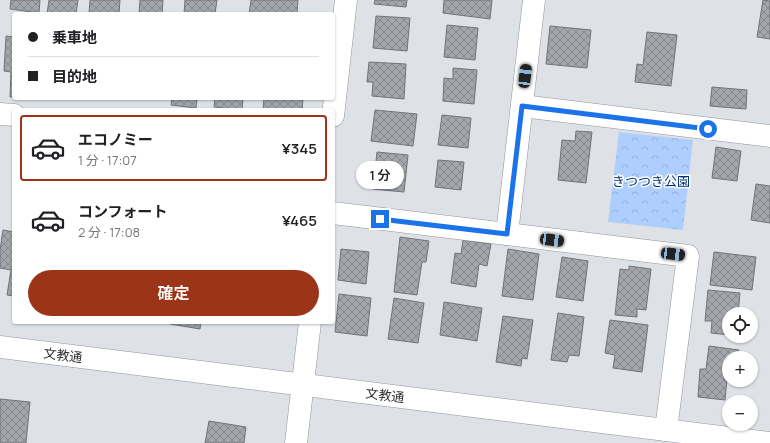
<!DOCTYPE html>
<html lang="ja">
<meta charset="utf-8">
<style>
:root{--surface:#fff;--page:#f6f6f6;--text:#202124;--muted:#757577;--line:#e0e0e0;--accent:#9c3417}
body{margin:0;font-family:Manrope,"Noto Sans JP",sans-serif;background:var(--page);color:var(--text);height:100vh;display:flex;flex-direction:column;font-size:15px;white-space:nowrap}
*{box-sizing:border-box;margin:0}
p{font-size:13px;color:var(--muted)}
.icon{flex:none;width:22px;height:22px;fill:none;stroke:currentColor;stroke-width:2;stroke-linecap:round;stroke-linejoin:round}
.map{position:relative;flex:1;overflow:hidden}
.panel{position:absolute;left:12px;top:108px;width:323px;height:216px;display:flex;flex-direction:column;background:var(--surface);border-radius:4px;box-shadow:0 1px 3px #0004}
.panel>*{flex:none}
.top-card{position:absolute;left:12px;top:12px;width:323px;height:88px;border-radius:4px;box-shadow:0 1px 3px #0004;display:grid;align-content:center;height:88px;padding:0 16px;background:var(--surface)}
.buttons{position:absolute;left:722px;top:307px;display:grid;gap:8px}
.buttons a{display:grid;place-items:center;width:36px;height:36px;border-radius:50%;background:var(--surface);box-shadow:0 1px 3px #0004;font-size:20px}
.end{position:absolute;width:18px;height:18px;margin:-9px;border:5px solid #1a73e8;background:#fff;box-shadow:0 0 0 2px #fff}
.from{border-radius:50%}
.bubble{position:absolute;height:28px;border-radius:14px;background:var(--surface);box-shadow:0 1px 3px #0004;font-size:13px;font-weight:600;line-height:28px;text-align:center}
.car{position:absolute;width:12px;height:24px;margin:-12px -6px;border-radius:5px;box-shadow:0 0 3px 1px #0007;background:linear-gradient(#222 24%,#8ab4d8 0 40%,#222 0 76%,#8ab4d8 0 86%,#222 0)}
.top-card b{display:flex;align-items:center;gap:14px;height:38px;font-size:15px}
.top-card b+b{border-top:1px solid var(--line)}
.top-card i{width:10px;height:10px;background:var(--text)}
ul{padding:7px 0 0;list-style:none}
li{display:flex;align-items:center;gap:12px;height:66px;margin:0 8px 6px;padding:0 8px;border:2px solid transparent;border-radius:4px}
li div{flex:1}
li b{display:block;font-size:15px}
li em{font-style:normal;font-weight:600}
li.current{border-color:var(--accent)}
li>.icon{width:36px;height:36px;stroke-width:1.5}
.primary-button{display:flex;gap:8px;margin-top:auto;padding:8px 16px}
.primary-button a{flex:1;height:46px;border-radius:24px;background:var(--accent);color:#fff;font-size:16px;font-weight:600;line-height:46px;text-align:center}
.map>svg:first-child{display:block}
.park{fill:url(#park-crowns)}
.building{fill:url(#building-cross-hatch);stroke:#707377}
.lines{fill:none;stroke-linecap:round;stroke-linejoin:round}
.minor-casing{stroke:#909398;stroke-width:23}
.tertiary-casing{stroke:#909398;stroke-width:23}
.minor{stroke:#fff;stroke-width:22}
.tertiary{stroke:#fff;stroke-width:22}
.route{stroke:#1a73e8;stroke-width:5}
.labels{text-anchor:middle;stroke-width:3;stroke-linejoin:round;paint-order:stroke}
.park-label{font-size:13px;fill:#023377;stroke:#fff}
.street-label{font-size:13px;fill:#2d2f31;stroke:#fff}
</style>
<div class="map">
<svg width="770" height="443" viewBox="0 0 770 443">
<defs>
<pattern id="park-crowns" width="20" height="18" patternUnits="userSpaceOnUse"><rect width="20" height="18" fill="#aeceff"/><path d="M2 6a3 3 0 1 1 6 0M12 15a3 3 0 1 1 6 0" fill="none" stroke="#96b1db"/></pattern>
<pattern id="building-cross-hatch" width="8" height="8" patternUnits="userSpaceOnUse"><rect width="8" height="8" fill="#a3a6ab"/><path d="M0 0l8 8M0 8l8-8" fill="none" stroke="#85888c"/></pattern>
</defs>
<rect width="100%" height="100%" fill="#dee2e7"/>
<path class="park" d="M619,132L693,140L683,230L608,222Z"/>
<g class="building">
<path d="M11,0H40L39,13L10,9Z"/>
<path d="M49,0H78L76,14H47Z"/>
<path d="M90,0H120L119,14H89Z"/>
<path d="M140,0H163L162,14H139Z"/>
<path d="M185,0H217L215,14H184Z"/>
<path d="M251,0H298L297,14H249Z"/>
<path d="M375,0H407L406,7L374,4Z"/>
<path d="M444,0H492L490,19L443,13Z"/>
<path d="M763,0L770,1V39L757,37Z"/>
<path d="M376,16L410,18L407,51L373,48Z"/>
<path d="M447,25L478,28L475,60L444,57Z"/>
<path d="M550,26L591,30L587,68L546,64Z"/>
<path d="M647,32L677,35L671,86L635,82L637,64L643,65Z"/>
<path d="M6,36L14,37V97H10L11,72L4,71Z"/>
<path d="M369,62L406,64L404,99L372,96L373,82H367Z"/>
<path d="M453,68L477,70L474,104L443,101L444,78L453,79Z"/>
<path d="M712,87L747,90L746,109L710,106Z"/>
<path d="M172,98H197L196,108L171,105Z"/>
<path d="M215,98H243L242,110L214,107Z"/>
<path d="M264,98H303L302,110H263Z"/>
<path d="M375,110L417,114L413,146L371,141Z"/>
<path d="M442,115L471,118L468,148L438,145Z"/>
<path d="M576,131L592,132L586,183L558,180L562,140L575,141Z"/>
<path d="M716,147L741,151L737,181L712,178Z"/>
<path d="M377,152L408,155L404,192L373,189Z"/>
<path d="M438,160L464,162L461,190L435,187Z"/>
<path d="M756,184L770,186V223L751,220Z"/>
<path d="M3,230L14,232V296L7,295L11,270L0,268V250Z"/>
<path d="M400,237L429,241L426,262H422L417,295L394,292Z"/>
<path d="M463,240L491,244L487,266L479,264L476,287L451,283L455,253L461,254Z"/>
<path d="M341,249L369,252L366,284L338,280Z"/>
<path d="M508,249L539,254L533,300L502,296Z"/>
<path d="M714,252L756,257L752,290L710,285Z"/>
<path d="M562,257L588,261L583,301L556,297Z"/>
<path d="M629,266L651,269L646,310L637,309V317L615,315L620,269L629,270Z"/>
<path d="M708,290L740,293L738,314H729V335L711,333L712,321H705Z"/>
<path d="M339,294L371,298L367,336L335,332Z"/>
<path d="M394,298L424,303L418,343L388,339Z"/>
<path d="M444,302L482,308L477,341L440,335Z"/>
<path d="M558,313L584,317L579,356L569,355L567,362L551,360Z"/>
<path d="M503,316L533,320L527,359L522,358L521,366L496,362Z"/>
<path d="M610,320L648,325L642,372L613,368L615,355L605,353Z"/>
<path d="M170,322H201L200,329L170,324Z"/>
<path d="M709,346L739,350L738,358H729L725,400L698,397L700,369H706Z"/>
<path d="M0,399L30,402L26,443H0Z"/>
<path d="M209,421L246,427L244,443H205Z"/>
</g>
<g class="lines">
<g class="minor-casing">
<g id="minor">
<path d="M522,106L770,136"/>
<path d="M0,114L14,115"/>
<path d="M333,116L346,0"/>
<path d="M333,213L688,256L666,430"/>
<path d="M507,234L534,0"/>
<path d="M296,443L310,322"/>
</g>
</g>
<g class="tertiary-casing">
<path id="tertiary" d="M0,347L770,443"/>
</g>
<use href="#minor" class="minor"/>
<use href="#tertiary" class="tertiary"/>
</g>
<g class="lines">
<path class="route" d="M380,219L507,234L522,106L708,129"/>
</g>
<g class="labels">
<g class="park-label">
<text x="651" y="186">きつつき公園</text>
</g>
<g class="street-label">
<text transform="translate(63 355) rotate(7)" y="5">文教通</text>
<text transform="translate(385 395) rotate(7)" y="5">文教通</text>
</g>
</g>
</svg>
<div class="buttons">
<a><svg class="icon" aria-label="locate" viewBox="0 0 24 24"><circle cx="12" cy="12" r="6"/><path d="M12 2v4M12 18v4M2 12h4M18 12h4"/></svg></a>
<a>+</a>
<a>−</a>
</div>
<i class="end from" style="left:708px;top:129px"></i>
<i class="end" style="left:380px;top:219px"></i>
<div class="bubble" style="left:356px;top:161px;width:48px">1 分</div>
<i class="car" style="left:525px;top:76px;rotate:7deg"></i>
<i class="car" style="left:552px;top:240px;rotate:97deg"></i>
<i class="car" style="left:673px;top:254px;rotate:97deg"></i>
<div class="top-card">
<b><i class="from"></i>乗車地</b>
<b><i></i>目的地</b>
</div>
<section class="panel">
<ul>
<li class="current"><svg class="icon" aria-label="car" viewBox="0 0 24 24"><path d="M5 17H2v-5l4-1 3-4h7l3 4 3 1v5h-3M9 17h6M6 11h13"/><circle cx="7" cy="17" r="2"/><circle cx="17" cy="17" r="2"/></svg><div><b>エコノミー</b><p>1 分 · 17:07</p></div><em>¥345</em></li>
<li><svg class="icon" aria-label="car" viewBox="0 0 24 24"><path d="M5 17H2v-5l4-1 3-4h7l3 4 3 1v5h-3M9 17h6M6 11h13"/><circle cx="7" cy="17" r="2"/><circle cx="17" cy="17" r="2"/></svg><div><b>コンフォート</b><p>2 分 · 17:08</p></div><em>¥465</em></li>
</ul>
<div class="primary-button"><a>確定</a></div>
</section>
</div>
